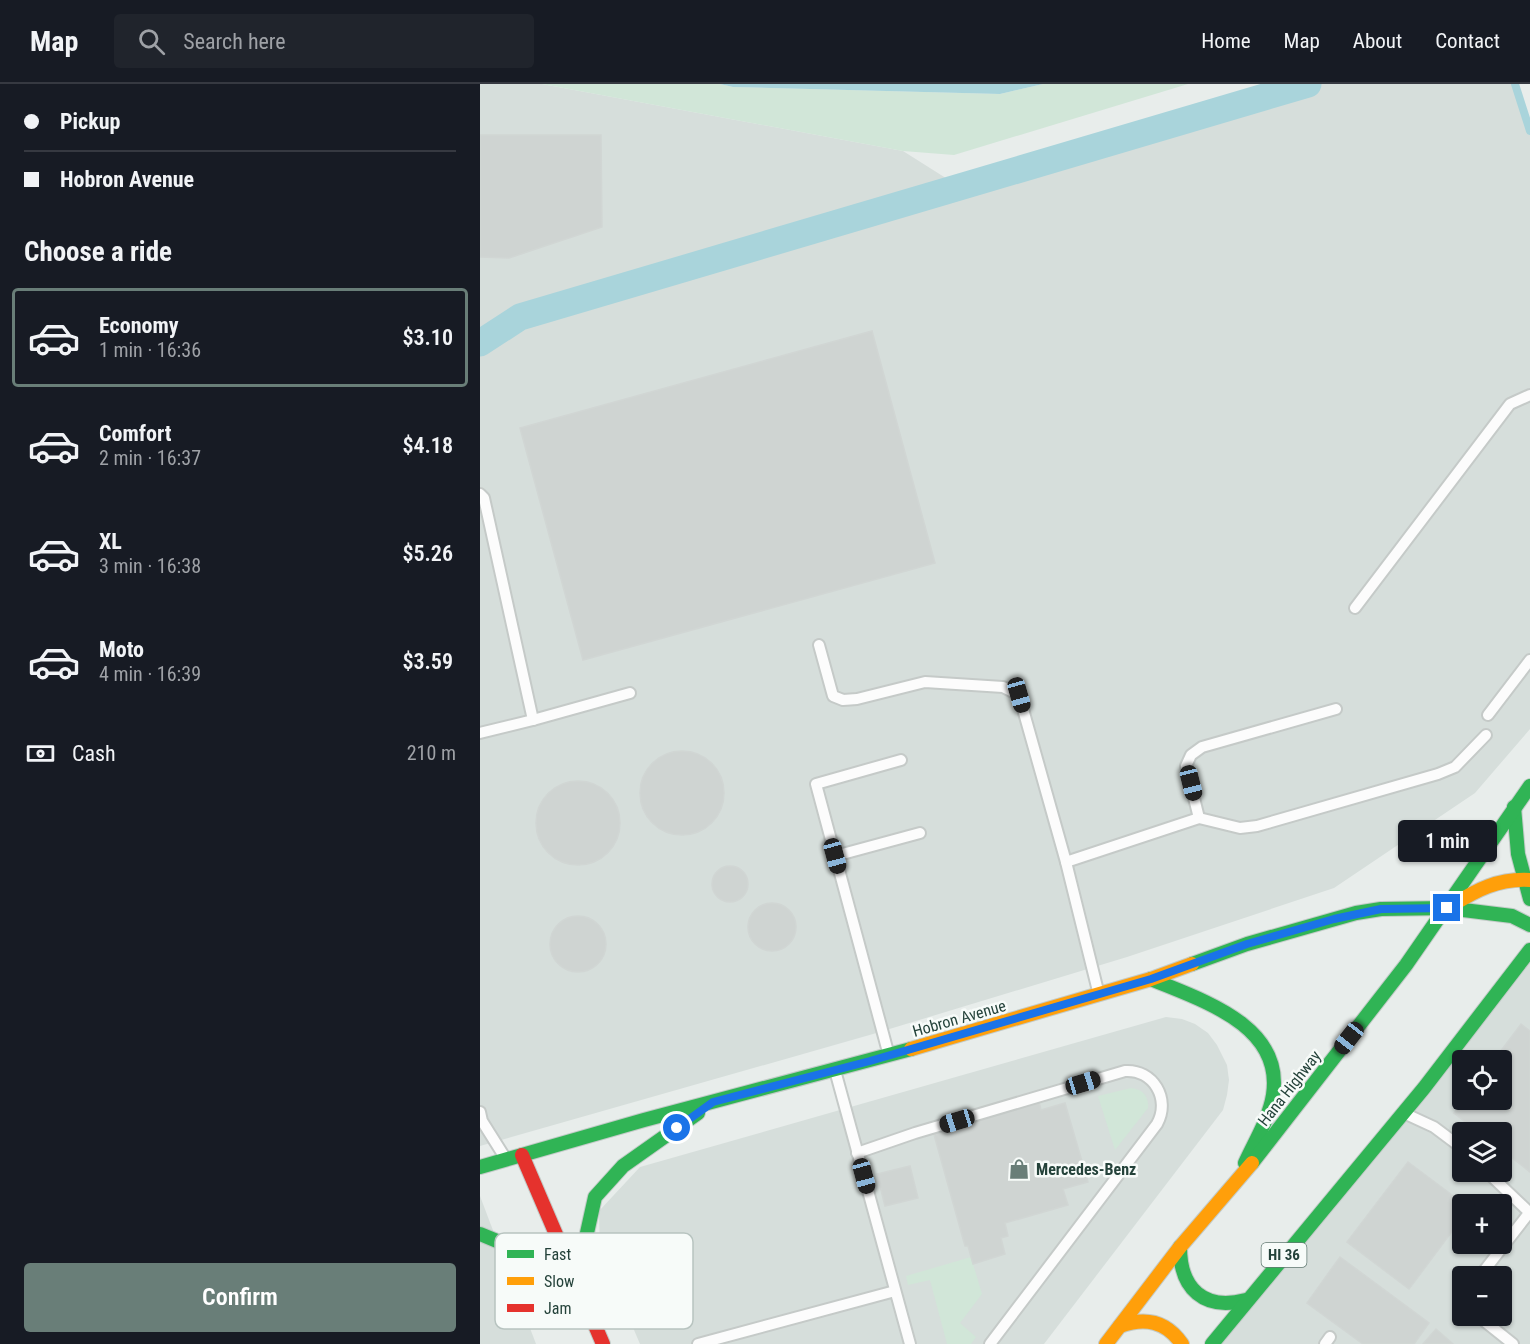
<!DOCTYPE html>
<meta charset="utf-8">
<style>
:root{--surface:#171b24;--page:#20242c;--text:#f1f3f6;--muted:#9ea1a6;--line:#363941;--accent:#697e78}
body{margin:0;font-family:"Roboto Condensed",sans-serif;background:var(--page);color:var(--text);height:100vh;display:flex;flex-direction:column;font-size:22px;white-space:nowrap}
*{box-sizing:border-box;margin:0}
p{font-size:20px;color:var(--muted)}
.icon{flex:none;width:33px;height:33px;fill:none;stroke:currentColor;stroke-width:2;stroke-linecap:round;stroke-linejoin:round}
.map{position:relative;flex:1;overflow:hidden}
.side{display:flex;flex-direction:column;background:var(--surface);width:480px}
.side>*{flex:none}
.hud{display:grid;align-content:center;height:132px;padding:0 24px;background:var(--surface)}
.fabs{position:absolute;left:972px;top:966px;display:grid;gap:12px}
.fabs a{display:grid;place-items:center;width:60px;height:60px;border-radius:6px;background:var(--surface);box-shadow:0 2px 4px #0004;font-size:30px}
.end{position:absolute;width:27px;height:27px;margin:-14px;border:8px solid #1a73e8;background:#fff;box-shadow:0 0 0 3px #fff}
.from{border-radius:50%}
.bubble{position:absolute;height:42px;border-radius:6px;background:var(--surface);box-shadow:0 2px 4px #0004;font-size:20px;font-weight:600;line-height:42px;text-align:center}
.car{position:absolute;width:18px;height:36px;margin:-18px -9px;border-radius:8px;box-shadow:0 0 4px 2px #0007;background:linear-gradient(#222 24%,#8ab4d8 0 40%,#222 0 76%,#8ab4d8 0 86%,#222 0)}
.hud b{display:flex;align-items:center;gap:21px;height:57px;font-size:22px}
.hud b+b{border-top:2px solid var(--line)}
.hud i{width:15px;height:15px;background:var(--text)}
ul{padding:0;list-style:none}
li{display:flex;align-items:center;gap:18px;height:99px;margin:0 12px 9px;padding:0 12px;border:3px solid transparent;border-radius:6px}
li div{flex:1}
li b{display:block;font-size:22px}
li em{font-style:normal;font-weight:600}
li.active{border-color:var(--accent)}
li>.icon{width:54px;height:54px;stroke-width:1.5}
h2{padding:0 24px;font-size:27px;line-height:72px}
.pay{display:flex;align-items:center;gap:15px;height:66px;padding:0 24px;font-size:22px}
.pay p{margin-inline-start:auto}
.button{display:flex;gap:12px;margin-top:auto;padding:12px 24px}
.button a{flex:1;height:69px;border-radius:6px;background:var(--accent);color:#fff;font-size:24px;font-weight:600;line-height:69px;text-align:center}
header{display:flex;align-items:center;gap:36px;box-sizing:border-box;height:84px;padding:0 30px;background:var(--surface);border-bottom:2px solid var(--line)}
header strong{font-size:28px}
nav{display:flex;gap:33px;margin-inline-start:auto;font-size:21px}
.search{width:420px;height:54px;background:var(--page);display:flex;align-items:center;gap:15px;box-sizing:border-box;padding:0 21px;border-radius:6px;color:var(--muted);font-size:22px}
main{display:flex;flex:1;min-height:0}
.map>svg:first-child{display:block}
.built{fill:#d6dedb;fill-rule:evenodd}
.green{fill:#d1e6d8}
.water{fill:#a9d4db}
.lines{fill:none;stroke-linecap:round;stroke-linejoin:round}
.stream{stroke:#a9d4db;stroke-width:8}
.canal{stroke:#a9d4db;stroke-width:27}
.building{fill:#cfd4d2;stroke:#d1d6d4;stroke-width:1.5}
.lane-casing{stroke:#c5cac8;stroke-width:14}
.fast-casing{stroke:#c3cbc8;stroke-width:16}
.slow-casing{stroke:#c3cbc8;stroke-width:16}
.jam-casing{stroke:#c3cbc8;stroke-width:16}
.lane{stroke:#fcfcfc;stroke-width:10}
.fast{stroke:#30b455;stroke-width:14}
.slow{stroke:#ff9f0a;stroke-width:14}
.jam{stroke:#e5322d;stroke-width:14}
.route{stroke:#1a73e8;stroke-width:8}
.labels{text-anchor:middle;stroke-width:5;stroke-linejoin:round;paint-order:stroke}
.shield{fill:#f7fbf9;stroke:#637a73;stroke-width:1.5}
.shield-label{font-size:15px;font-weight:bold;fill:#24423a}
.street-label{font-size:16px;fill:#24423a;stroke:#f7fbf9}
.poi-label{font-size:16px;font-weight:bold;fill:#24423a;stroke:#f7fbf9;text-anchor:start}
.key{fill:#f7fbf9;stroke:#b8c4c0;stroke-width:1.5}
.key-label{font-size:16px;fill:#24423a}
</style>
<header>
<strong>Map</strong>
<div class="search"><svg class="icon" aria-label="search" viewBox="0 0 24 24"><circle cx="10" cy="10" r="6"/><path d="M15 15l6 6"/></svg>Search here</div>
<nav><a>Home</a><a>Map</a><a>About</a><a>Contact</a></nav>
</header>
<main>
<section class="side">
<div class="hud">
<b><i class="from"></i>Pickup</b>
<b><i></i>Hobron Avenue</b>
</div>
<h2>Choose a ride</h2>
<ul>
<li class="active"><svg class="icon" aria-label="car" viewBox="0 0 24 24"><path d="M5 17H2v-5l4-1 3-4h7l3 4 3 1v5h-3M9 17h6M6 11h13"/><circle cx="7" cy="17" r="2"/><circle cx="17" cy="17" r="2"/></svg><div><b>Economy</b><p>1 min · 16:36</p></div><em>$3.10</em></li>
<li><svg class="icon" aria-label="car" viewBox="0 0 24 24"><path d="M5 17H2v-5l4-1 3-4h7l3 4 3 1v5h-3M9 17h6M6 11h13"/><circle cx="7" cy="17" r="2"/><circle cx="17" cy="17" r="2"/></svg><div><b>Comfort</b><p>2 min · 16:37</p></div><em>$4.18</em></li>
<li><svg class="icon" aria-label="car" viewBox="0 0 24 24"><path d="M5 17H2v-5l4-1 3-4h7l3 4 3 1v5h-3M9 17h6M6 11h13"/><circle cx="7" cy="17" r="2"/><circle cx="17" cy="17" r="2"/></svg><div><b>XL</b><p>3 min · 16:38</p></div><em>$5.26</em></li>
<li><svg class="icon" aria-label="car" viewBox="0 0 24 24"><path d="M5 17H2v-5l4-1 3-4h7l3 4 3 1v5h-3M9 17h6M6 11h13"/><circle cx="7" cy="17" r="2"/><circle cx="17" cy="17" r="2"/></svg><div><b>Moto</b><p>4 min · 16:39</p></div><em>$3.59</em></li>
</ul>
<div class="pay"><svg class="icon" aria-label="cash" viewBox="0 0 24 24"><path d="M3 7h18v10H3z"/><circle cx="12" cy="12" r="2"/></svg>Cash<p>210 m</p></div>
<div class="button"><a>Confirm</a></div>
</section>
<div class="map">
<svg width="1050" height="1260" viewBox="0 0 1050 1260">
<rect width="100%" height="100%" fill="#e8edeb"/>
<g class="built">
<path d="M0,0H62L423,67L480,103L828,0H1035L1050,47V645L995,709L854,804L647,873L393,950L0,1062Z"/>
<path d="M1050,866V1260H730ZM982,976H1022V1016H982ZM982,1048H1022V1088H982ZM982,1120H1022V1160H982ZM982,1192H1022V1232H982Z"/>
<path d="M686,933L702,935L715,940L728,949L737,961L747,981L749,996L747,1011L743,1026L564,1260H160L120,1166L119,1127L160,1083Z"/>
<path d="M0,1112L56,1260H0Z"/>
</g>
<g class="green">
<path d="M62,0H240L253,3L520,10L563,0H708L474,71L423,67Z"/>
<path d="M651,1004C663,1005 669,1013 668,1024L635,1066L618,1012Z"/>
<path d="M491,1173L502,1210L480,1239L496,1253L491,1260H467L450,1196L428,1201L426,1192Z"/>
</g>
<path class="water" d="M240,0H563L520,10L253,3Z"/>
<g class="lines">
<path class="stream" d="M1035,0L1050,47"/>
<path class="canal" d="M0,259L40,233L828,0"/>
</g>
<g class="building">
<path d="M0,51H121L122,143L29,174L0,173Z"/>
<path d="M392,247L455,479L103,576L40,344Z"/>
<circle cx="202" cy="709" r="42"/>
<circle cx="98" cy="739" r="42"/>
<circle cx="250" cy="800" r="18"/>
<circle cx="292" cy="843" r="24"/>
<circle cx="98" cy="860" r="28"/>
<path d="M1041,940L1050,947V1088L1022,1066V1048H998L974,1029L984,1016H1022V976H1014Z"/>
<path d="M559,1018L561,1026L585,1019L608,1098L583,1105L588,1121L525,1139L528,1152L521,1154L525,1170L493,1180L488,1162H485L453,1047Z"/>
<path d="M928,1078L984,1120L982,1134L929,1205L867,1158Z"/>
<path d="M430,1082L438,1114L405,1122L397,1090Z"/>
<path d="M860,1173L949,1239L934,1260H883L827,1219Z"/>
<path d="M956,1245L973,1260H943Z"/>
</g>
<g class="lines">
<g class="lane-casing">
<g id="lane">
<path d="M0,410L4,414L53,636L0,649"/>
<path d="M875,524L1030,320L1050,311"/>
<path d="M339,561L353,612L363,616L377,615L445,598L523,603L539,611L586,778L719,734L760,744L777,742L958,690L975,683L1006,651"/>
<path d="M1008,631L1050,576"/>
<path d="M53,636L150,609"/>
<path d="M719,734L706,682L711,671L722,663L856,625"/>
<path d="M355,772L440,749"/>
<path d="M586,778L618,907"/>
<path d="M408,968L336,700L421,676"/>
<path d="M356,990L430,1260"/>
<path d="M0,1028L2,1037L24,1072"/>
<path d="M928,1031L954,1043L982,1064"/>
<path d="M377,1069L435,1049L645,987C673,985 691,1015 677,1040L510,1260"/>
<path d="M1007,1088L1050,1129"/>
<path d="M1000,1192L1049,1129"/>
<path d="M982,1215L981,1218L982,1219"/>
<path d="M998,1232L1033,1260"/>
<path d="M218,1260L415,1207"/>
<path d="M845,1260L850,1253"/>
</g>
</g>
<g class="fast-casing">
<g id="fast">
<path d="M1034,723L1038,770L1050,815"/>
<path d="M967,824L1032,832L1050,841"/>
<path d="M712,880L767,860L876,829L901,825L967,824"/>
<path d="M671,895C721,916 804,941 793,1011C789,1035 775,1057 765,1079"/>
<path d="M772,1079L926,881L1050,702"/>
<path d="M0,1083L164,1036L431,965"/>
<path d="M0,1150L29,1162L75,1189"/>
<path d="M700,1163C700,1205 724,1227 766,1216"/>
<path d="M100,1205L107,1149L115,1113L143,1082L218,1029"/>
<path d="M732,1260L944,1004L1050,866"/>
</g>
</g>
<g class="slow-casing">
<g id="slow">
<path d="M971,822C996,806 1019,794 1050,796"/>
<path d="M431,965L671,895L712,880"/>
<path d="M640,1242C665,1233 686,1237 702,1260"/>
<path d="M626,1260L700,1163L772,1079"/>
</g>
</g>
<g class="jam-casing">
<path id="jam" d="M42,1071L123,1260"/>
</g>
<use href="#lane" class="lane"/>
<use href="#fast" class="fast"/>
<use href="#slow" class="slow"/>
<use href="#jam" class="jam"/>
</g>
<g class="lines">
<path class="route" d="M197,1044L233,1018L390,977L671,895L767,860L854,835L901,825L967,824"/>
</g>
<defs>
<g id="shop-bare" transform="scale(1.62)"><path d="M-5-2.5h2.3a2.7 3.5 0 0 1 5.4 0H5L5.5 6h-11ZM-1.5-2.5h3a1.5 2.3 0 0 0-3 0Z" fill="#697e78" stroke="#f7fbf9" stroke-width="2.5" paint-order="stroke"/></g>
</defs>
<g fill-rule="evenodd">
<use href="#shop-bare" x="539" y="1085"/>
</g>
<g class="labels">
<rect class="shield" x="781.5" y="1159" width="45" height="24" rx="4.5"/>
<g class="shield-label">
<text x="804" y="1176">HI 36</text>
</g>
<g class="street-label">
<text transform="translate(479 934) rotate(-16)" y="6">Hobron Avenue</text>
<text transform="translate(809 1004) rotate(-52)" y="6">Hana Highway</text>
</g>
<g class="poi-label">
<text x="556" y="1091">Mercedes-Benz</text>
</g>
</g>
<rect x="15" y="1149" width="198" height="96" rx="9" class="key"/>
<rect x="27" y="1166" width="27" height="8" fill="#30b455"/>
<rect x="27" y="1193" width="27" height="8" fill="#ff9f0a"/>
<rect x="27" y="1220" width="27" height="8" fill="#e5322d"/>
<g class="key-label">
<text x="64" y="1176">Fast</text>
<text x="64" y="1203">Slow</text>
<text x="64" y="1230">Jam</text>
</g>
</svg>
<div class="fabs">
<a><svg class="icon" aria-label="locate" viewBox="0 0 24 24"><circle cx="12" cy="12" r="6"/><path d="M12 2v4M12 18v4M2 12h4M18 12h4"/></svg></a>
<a><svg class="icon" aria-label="layers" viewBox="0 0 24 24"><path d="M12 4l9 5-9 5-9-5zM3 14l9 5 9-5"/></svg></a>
<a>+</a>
<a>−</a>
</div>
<i class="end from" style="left:197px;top:1044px"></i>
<i class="end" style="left:967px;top:824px"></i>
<div class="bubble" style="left:918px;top:736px;width:99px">1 min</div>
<i class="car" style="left:539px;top:611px;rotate:164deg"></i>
<i class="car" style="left:711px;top:699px;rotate:166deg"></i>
<i class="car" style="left:355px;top:772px;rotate:165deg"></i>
<i class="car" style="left:869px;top:954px;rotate:218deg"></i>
<i class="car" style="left:603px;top:999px;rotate:73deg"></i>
<i class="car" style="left:477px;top:1037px;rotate:253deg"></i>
<i class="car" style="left:384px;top:1092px;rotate:165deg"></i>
</div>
</main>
